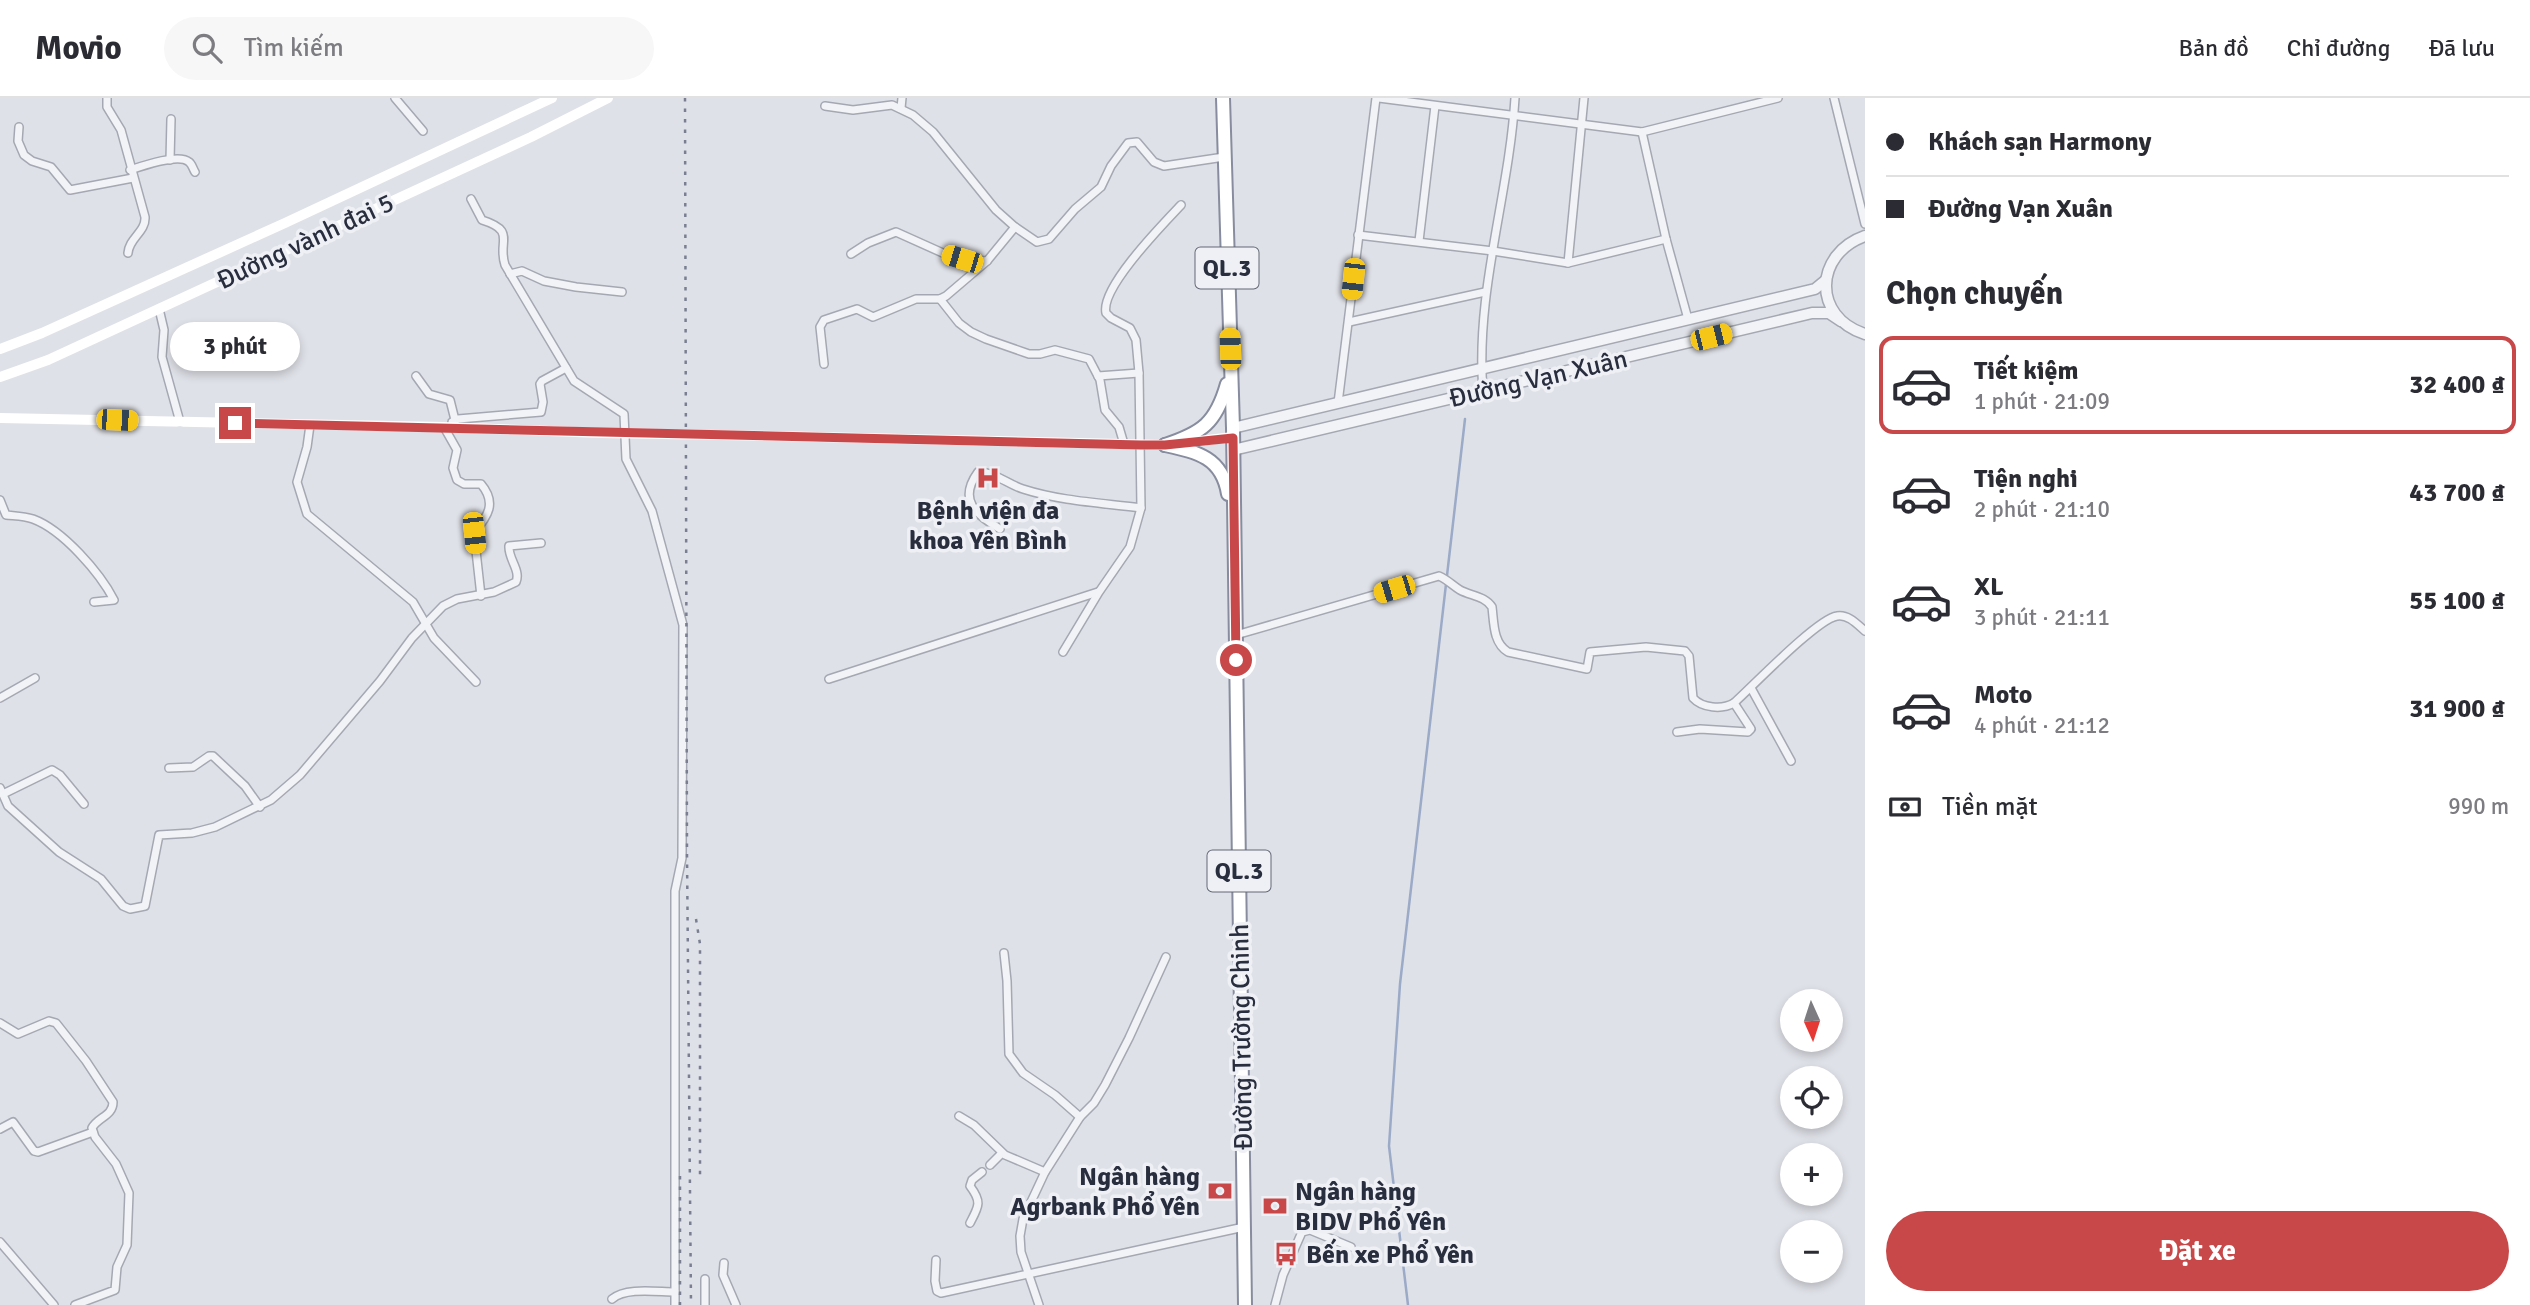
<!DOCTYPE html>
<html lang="vi">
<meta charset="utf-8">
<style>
:root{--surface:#fff;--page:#f7f7f7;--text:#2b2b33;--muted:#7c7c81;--line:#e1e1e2;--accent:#c8484a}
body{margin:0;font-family:Signika,sans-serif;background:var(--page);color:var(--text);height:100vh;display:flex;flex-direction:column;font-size:26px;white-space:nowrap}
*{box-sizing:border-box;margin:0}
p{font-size:23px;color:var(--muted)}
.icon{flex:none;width:38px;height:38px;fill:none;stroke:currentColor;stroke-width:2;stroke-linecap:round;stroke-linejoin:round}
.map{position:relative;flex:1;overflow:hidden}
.details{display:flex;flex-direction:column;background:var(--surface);width:665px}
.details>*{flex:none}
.top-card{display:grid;align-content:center;height:154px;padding:0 21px;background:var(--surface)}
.needle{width:46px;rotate:177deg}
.controls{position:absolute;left:1780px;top:891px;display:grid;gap:14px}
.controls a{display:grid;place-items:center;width:63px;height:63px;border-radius:50%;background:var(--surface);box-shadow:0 4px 10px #0003;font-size:35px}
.end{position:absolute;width:32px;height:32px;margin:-16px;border:9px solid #c8484a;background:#fff;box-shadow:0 0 0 4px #fff}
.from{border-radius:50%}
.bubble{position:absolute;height:49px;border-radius:24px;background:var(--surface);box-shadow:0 4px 10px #0003;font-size:23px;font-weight:700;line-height:49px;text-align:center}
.car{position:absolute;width:21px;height:42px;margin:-21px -10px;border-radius:9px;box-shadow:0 0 5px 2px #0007;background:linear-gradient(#f5c518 24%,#345 0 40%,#f5c518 0 76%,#345 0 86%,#f5c518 0)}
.top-card b{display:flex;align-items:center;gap:24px;height:66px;font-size:26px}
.top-card b+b{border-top:2px solid var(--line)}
.top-card i{width:18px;height:18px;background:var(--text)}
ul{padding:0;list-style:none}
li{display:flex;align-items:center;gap:21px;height:98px;margin:0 14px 10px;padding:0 7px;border:4px solid transparent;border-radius:14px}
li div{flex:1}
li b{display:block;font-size:26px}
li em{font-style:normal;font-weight:700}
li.active{border-color:var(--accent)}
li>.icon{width:63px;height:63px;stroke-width:1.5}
h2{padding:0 21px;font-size:32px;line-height:84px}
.pay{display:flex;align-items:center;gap:18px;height:77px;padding:0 21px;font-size:26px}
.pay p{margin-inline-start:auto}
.action{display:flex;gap:14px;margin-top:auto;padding:14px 21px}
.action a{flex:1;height:80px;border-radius:42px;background:var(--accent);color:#fff;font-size:28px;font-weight:700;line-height:80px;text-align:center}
header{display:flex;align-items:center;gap:42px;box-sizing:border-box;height:98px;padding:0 35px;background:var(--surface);border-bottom:2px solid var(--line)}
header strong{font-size:33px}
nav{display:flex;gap:38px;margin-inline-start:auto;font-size:24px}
.search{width:490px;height:63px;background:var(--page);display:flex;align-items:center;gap:18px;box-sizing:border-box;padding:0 24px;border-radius:38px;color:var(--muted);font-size:26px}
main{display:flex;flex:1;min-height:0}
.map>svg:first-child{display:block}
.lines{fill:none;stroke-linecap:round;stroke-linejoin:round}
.stream{stroke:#9baac7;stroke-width:2.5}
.minor-casing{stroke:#a5a8b2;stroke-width:10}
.tertiary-casing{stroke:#a5a8b2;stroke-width:13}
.trunk-casing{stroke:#878d9e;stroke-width:16}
.minor{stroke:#f2f3f6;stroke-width:7}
.tertiary{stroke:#f2f3f6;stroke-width:10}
.secondary{stroke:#fff;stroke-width:10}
.trunk{stroke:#fff;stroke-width:12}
.rail{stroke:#797f91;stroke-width:2.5;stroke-dasharray:3.5 7;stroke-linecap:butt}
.secondary-bridge{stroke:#fff;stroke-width:10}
.route{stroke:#c8484a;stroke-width:9}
.labels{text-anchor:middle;stroke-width:7;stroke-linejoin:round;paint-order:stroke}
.shield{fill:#eef0f5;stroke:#646875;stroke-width:2}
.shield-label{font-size:24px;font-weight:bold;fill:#292e3e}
.street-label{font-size:26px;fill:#292e3e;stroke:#eef0f5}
.poi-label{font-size:26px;font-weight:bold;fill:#292e3e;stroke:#eef0f5;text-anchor:start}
</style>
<header>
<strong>Movio</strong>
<div class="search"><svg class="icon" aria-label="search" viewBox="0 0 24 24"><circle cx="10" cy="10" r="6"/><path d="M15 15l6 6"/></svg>Tìm kiếm</div>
<nav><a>Bản đồ</a><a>Chỉ đường</a><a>Đã lưu</a></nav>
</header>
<main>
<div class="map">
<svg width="1865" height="1207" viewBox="0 0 1865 1207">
<rect width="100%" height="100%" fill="#dfe1e8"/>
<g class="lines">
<path class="stream" d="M1408,1207L1389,1048L1400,886L1465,321"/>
<g class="minor-casing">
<g id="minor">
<path d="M107,0V9L121,32L145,119C146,134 129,140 128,155"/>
<path d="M395,0L423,33"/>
<path d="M1379,0L1642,34L1778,0"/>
<path d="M1834,0L1865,126"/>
<path d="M825,8L853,12L892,7L913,17L933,34L996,112L1015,129L1037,144L1049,141L1075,111L1101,89L1111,68L1128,45L1137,44L1154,64L1164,68L1224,59"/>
<path d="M901,10L902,0"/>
<path d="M19,29L18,43L24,57L32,63L51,69L70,92L133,80"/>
<path d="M1642,34L1666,141L1688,221"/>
<path d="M170,62L171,21"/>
<path d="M130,72C142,68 179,55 189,64C192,66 193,71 195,74"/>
<path d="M471,101L482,122C517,133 497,143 505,167L574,283L624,316L626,361L652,413L683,527L682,760L675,793V1207"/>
<path d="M1358,137L1493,153L1568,165L1666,141"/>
<path d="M1419,143L1435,8"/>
<path d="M851,156L868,145L896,134L945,156L962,161L987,163"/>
<path d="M1568,165L1584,0"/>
<path d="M510,176L522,173L544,183L576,189L622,194"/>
<path d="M940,201L959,225L971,234L986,241L1029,256H1040L1055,252L1089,261L1100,282L1105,312L1119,329L1124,346"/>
<path d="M160,215L164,232L162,259L180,324"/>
<path d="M1349,224L1485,194"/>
<path d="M824,266L820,229L824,222L857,211L873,219L916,201H940L946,198L987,163L1015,129"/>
<path d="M416,278L429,296L450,302L455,322"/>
<path d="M1098,278L1139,275"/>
<path d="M1483,293C1475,194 1509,98 1515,0"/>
<path d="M1338,305L1376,0"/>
<path d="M310,327L307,349L297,384L307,416L413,504L434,540L476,584"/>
<path d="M452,327V324L458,321L541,314L543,304L540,286L542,283L566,270"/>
<path d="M444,329L457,352L453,370L457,382L464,386H481C497,405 488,418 474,435L481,498"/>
<path d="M0,402L6,417C15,418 24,418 33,421C63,432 100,475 114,502L94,504"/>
<path d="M1000,431C977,417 957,403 978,374C993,373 1009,387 1023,391C1060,403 1102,405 1141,410"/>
<path d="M1236,537L1439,478C1448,482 1452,487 1460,492C1471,498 1485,498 1492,509C1494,525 1493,545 1508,554L1587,571L1590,554L1646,549L1685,553L1689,558L1693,600C1702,610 1722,612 1734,605C1753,588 1817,521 1837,518C1848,516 1857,526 1865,533"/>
<path d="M1063,554L1099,494L1130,449L1141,410L1139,275L1136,242L1130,230L1111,220L1106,215C1100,190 1163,126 1181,107"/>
<path d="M829,581L1098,494"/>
<path d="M1751,590L1791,663"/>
<path d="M0,600L35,580"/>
<path d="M1677,634L1700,631L1748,634L1751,631L1734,605"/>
<path d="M169,670L193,669L209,658H213L245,688L260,709"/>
<path d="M0,690L8,708L59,754L101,781L123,808L130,811L145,808L159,737L192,735L215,729L271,702L300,677L380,583L412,540L443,508L457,501L494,494L516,484C521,472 508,461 509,448L541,445"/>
<path d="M3,696L52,672L60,677L84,706"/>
<path d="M1004,855L1007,883L1009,956L1023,975L1055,997L1080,1019"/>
<path d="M0,925L18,936L49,923L56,925L86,963L113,1004C113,1018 98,1019 92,1030L95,1039L116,1066L129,1095L127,1147L117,1169L115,1192L75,1207"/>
<path d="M959,1018L974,1027L1005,1057L1045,1074"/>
<path d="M0,1031L13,1024L34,1053L38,1054L93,1034"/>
<path d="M990,1067L1002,1055"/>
<path d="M970,1125C979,1108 982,1104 970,1088L972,1082L982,1074"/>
<path d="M0,1144L54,1207"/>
<path d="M936,1162L935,1183L937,1193L941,1195L1244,1129"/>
<path d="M724,1165L723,1177L736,1207"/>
<path d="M705,1181V1207"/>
<path d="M612,1201C626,1189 657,1194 675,1194"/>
<path d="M1039,1207L1021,1154L1020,1138L1023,1121L1045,1074L1080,1019L1094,1005L1105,987L1129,940L1166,859"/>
<path d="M1275,1207L1283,1177L1302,1134L1310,1132L1351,1149"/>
</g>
</g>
<g class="tertiary-casing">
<g id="tertiary">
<path d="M1865,138C1814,156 1812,219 1865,236"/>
<path d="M1233,330L1815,191L1826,182"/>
<path d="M1233,352L1812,215H1829L1841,223"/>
</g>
</g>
<g class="trunk-casing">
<g id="trunk">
<path d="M1223,0L1233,330L1245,1207"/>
<path d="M1165,347C1197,354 1222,359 1228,396"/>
<path d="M1165,347C1202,335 1216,325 1227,286"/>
</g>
</g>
<use href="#minor" class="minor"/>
<use href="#tertiary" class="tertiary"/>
<g class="secondary">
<path d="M0,251L42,235L285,125L552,0"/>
<path d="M0,279L48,262L531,39L608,0"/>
<path d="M0,320L444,329L602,335"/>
<path d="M774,338L1165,347L1233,339"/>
</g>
<use href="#trunk" class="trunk"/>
<g class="rail">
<path d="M685,0L687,756L691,1207"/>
<path d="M696,821L700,846V1077"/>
<path d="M680,1078V1207"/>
</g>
<path class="secondary-bridge" d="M602,335L774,338"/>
</g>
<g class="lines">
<path class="route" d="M235,325L1141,347H1165L1233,340L1236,562"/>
</g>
<defs>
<g id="hospital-bare" transform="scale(1.89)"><path d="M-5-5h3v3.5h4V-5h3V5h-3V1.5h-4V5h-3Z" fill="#c8484a" stroke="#eef0f5" stroke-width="2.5" paint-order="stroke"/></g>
<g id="bank-bare" transform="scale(1.89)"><path d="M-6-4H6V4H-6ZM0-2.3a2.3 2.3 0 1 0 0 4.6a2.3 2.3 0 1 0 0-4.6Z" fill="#c8484a" stroke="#eef0f5" stroke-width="2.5" paint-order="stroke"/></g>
<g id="bus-bare" transform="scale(1.89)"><path d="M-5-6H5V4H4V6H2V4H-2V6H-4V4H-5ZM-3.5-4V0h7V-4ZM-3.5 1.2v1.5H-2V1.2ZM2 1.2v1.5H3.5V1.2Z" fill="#c8484a" stroke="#eef0f5" stroke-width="2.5" paint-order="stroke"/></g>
</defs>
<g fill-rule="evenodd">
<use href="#hospital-bare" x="988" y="380"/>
<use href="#bank-bare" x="1220" y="1093"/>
<use href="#bank-bare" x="1275" y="1108"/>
<use href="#bus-bare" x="1286" y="1156"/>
</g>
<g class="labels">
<g class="shield">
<rect x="1195.5" y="149.5" width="63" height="41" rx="5"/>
<rect x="1207.5" y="752.5" width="63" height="41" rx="5"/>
</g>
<g class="shield-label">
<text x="1227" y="178">QL.3</text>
<text x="1239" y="781">QL.3</text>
</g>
<g class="street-label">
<text transform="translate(305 143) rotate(-25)" y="9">Đường vành đai 5</text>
<text transform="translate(1538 280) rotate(-13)" y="9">Đường Vạn Xuân</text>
<text transform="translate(1241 939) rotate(-91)" y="9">Đường Trường Chinh</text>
</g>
<g class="poi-label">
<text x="988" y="421" text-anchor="middle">Bệnh viện đa<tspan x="988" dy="30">khoa Yên Bình</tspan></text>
<text x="1200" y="1087" text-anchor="end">Ngân hàng<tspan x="1200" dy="30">Agrbank Phổ Yên</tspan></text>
<text x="1295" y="1102">Ngân hàng<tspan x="1295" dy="30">BIDV Phổ Yên</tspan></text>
<text x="1306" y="1165">Bến xe Phổ Yên</text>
</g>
</g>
</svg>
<div class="controls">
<a><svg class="needle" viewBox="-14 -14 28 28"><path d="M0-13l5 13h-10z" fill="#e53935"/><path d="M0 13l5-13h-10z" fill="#7c7c81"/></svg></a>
<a><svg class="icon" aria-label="locate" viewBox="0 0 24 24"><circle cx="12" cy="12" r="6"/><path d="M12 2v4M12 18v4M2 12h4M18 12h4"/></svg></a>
<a>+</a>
<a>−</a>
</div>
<i class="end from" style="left:1236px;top:562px"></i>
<i class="end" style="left:235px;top:325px"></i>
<div class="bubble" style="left:170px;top:224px;width:130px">3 phút</div>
<i class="car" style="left:962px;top:161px;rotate:287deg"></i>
<i class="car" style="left:1353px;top:181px;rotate:186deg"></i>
<i class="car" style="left:1711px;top:239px;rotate:76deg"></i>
<i class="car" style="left:1230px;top:251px;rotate:358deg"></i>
<i class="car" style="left:117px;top:322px;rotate:92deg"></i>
<i class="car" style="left:474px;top:435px;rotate:174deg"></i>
<i class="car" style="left:1394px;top:491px;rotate:253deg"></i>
</div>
<section class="details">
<div class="top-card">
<b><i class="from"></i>Khách sạn Harmony</b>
<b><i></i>Đường Vạn Xuân</b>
</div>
<h2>Chọn chuyến</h2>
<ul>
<li class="active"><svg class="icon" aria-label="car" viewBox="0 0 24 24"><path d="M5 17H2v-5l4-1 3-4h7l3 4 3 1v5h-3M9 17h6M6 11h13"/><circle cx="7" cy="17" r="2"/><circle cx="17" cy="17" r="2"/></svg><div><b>Tiết kiệm</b><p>1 phút · 21:09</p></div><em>32 400 ₫</em></li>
<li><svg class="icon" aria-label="car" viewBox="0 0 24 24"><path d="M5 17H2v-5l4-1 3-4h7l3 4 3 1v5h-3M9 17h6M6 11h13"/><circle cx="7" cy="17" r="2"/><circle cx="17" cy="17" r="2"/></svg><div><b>Tiện nghi</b><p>2 phút · 21:10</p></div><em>43 700 ₫</em></li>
<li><svg class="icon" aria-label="car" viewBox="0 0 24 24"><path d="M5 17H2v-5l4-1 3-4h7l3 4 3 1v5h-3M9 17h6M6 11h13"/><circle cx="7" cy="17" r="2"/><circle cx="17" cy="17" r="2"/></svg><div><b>XL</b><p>3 phút · 21:11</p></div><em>55 100 ₫</em></li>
<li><svg class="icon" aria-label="car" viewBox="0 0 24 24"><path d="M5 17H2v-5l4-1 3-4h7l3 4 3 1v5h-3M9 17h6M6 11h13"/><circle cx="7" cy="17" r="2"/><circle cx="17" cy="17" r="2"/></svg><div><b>Moto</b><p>4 phút · 21:12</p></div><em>31 900 ₫</em></li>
</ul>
<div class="pay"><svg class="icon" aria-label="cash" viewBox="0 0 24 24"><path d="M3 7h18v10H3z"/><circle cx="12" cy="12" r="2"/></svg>Tiền mặt<p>990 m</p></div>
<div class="action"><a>Đặt xe</a></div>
</section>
</main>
